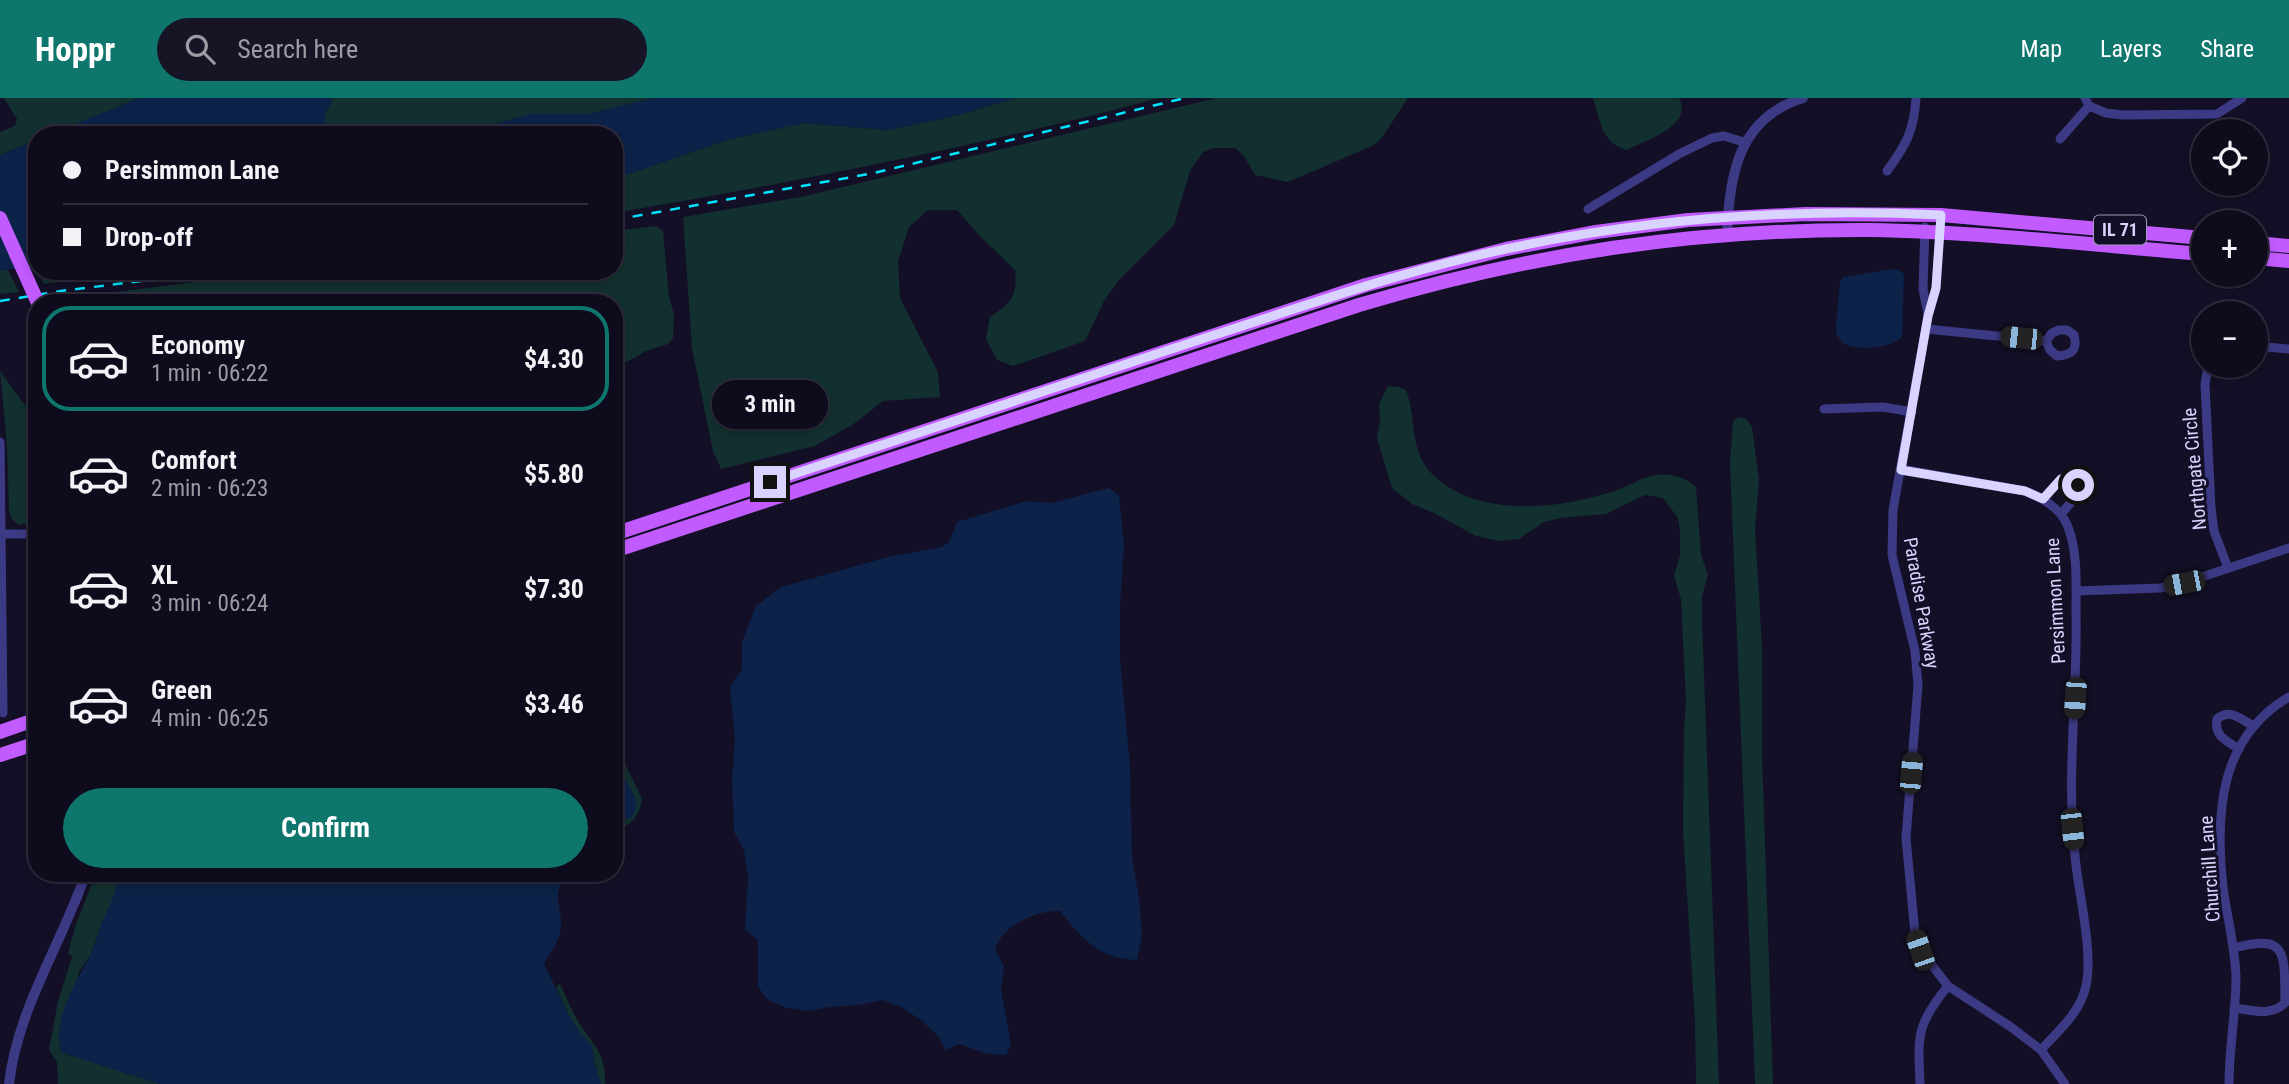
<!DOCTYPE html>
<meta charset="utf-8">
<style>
:root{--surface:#0e0b1c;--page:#171425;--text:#f1f3f6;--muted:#9b9ba3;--line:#2e2b3b;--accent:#0f766e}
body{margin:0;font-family:"Roboto Condensed",sans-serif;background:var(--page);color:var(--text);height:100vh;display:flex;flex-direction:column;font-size:26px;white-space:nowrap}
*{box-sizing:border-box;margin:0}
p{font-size:23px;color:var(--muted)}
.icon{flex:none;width:38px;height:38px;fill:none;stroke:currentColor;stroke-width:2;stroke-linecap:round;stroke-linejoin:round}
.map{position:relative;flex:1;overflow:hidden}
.drawer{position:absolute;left:28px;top:196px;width:595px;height:588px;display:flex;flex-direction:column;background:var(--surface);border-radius:28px;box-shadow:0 4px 10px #0003,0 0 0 2px var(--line)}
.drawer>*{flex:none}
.banner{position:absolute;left:28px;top:28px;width:595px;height:154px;border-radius:28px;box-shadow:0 4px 10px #0003,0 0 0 2px var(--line);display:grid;align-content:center;height:154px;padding:0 35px;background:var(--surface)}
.controls{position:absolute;left:2191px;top:21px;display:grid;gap:14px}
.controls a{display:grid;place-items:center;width:77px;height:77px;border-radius:50%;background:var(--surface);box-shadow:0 4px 10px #0003,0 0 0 2px var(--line);font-size:35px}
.end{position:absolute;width:32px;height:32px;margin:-16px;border:9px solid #d9d4ff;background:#111;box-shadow:0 0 0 4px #111}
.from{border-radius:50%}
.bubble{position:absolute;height:49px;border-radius:24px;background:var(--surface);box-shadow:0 4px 10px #0003,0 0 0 2px var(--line);font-size:23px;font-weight:700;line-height:49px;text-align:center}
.car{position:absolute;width:21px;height:42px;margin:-21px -10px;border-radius:9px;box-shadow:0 0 5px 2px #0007;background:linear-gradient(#222 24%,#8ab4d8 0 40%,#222 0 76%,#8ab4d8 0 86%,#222 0)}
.banner b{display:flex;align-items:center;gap:24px;height:66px;font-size:26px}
.banner b+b{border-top:2px solid var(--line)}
.banner i{width:18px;height:18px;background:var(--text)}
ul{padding:12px 0 0;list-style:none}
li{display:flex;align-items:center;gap:21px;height:105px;margin:0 14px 10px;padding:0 21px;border:4px solid transparent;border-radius:28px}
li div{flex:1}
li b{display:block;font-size:26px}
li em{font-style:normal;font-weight:700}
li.selected{border-color:var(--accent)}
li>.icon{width:63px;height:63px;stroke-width:1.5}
.cta{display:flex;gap:14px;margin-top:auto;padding:14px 35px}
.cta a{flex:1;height:80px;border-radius:42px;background:var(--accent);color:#fff;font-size:28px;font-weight:700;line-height:80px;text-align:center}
header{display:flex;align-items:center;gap:42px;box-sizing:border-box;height:98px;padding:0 35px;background:var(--accent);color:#fff}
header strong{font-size:33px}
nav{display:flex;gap:38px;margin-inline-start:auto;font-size:24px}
.search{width:490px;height:63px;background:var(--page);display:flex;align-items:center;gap:18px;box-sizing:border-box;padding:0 24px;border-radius:38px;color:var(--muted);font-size:26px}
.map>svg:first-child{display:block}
.green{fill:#12302f}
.water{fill:#0c2248}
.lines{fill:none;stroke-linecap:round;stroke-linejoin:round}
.minor{stroke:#3d3a85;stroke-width:9}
.tertiary{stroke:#3d3a85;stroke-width:10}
.primary{stroke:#c25bff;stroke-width:14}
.rail{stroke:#00e5ff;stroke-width:2.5;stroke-dasharray:10 9;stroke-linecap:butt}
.primary-bridge{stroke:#c25bff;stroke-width:14}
.route{stroke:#d9d4ff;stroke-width:9}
.labels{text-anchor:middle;stroke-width:6;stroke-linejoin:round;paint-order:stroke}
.shield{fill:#130f26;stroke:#9e99be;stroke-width:2}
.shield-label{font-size:18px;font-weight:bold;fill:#d9d4ff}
.street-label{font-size:19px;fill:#d9d4ff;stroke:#130f26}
</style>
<header>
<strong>Hoppr</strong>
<div class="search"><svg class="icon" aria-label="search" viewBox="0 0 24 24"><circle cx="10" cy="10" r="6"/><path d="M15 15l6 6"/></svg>Search here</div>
<nav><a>Map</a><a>Layers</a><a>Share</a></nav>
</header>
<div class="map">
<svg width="2289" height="986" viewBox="0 0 2289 986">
<rect width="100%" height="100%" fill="#130f26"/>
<g class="green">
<path d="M4,0H140L49,37H37V42L0,57V34L15,28L17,21Z"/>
<path d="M333,0H653L589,16H532L475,31L432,34L331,29L324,23L326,14Z"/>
<path d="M1015,0H1159C980,48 797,84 614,115V81L727,42L804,25L889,32L962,16Z"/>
<path d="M1217,0H1408L1381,41L1372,48L1288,84L1255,77L1244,58L1235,50H1213L1203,54L1190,73L1174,127L1117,184L1104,203L1085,243L1013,268L997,262L986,241L990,219C1011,205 1018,197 1015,172L979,137L957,112H928L909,129L898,163L900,200L938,274L940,299L883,303L855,325L815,348L721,371L713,353L692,250L683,119L801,99Z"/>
<path d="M1593,0H1679C1694,28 1646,42 1627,52C1602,46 1600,22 1593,0Z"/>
<path d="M656,128L663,133L669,199L674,216L673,240L668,246L646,253L614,271V205H67L68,200L285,173H614V133Z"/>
<path d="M34,169H37V173H150L44,186Z"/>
<path d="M0,172H8L19,194L0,196Z"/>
<path d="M0,273L30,314L37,342V423L19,427L12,421L9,413L7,348Z"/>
<path d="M1388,288L1399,289L1406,292C1417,320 1408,352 1433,377C1478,421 1563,411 1617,392C1631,388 1642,378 1657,377C1670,375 1687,380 1696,389L1701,457L1708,476L1702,499V521L1719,986H1696L1695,923L1683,733L1684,631L1686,604L1681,501L1674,478L1680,457V433L1678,420L1663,400L1645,397L1606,416L1560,420L1544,424L1519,441L1500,443L1476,438L1434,415L1412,406L1392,390L1377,340L1380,324L1379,306Z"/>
<path d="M1738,319L1746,321L1752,329L1759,382L1755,431L1762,549V655L1773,986H1755L1730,365L1733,323Z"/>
<path d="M614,643L642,701C639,719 632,727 614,733V726L621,725L635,699L614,664Z"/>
<path d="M96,775H121L110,811L102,825L91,856L79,874L60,950L63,955L69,957L160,986H58L57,964L49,952L58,903L72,859L68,855L75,829Z"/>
<path d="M560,886C565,896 569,907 574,916C588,943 607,952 605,986H601L594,963L592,949L580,935L569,918L556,889Z"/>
</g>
<g class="water">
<path d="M140,0H333L326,14L324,22L331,29L432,34L475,31L532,16H589L654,0H1015L962,16L889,32L804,25L727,42L614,81V37H48Z"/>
<path d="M37,42V169L0,172V57Z"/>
<path d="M1892,171L1900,172L1904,177L1902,240C1886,251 1859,253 1842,245L1836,235V228L1840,183L1843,179Z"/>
<path d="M1108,390L1119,397L1124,447L1120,508V562L1130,667L1132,758L1139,800L1142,837L1137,862C1099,861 1081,840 1060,813C1041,812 1017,822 1004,836C1000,840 998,846 995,851L1004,868L1001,892L1011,947L1006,957L988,956L959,946L945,952L939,939L922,923L903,910L883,902L859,907L829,909L808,913L787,910L768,902L758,889V842L745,832L748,779L744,752L734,734L732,681L735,641L730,590L742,571V544L756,508L781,489L888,459L942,449L949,444L957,424L1026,403L1052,405Z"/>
<path d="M614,664C624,684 658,717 614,726Z"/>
<path d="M121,775H574C544,794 566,808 560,835C557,846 550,856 544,865L569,918L580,935L592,948L594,963L601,986H160L63,955C48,930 78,880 90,858C95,848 97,837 101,827C109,809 116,794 121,775Z"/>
</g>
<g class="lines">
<g class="minor">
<path d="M2085,0L2089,8L2106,15L2123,17L2217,16L2242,0"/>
<path d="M2060,41L2089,8"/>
<path d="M1887,73C1906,47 1914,33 1916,0"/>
<path d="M1588,111L1679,56L1712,40L1724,38L1744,44"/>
<path d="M1941,117L1936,190L1928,218L1893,412L1892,457L1915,553L1918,587L1906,740L1915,836L1920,852L1948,888L2011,929L2041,952L2065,986"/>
<path d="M1925,129L1923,191L1928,216"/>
<path d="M1927,231L2046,243"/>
<path d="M2059,232H2067L2074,237C2078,252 2072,257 2057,258L2050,252L2046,243L2052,235Z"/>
<path d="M2256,248L2289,251"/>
<path d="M2208,268L2205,286L2211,410L2214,433L2228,470"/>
<path d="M1824,311L1883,309L1912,314"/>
<path d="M0,344L3,615"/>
<path d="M1901,371L2025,393C2042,400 2061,410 2068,429C2078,455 2076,486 2076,513C2078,599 2065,680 2076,767C2080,802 2093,854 2086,888C2080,915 2059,932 2041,952"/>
<path d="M2043,401L2061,381C2073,380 2076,382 2080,394L2061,416"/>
<path d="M1,436H37"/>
<path d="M2076,493L2160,490L2184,485L2289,450"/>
<path d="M2239,651C2225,642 2214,638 2217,621C2230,610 2240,621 2254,628"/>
<path d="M2234,910C2252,912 2271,919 2285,905C2284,856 2289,835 2234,850"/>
<path d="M1920,986C1918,937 1916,927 1948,888"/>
<path d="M2229,986C2229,950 2236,915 2236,879C2235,848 2227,819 2223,789C2215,716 2219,640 2289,599"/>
</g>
<g class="tertiary">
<path d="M1727,137C1729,78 1738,20 1803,0"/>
<path d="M9,986C17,912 62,845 86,775"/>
</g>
<g class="primary">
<path d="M2256,145L2289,148"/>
<path d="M2256,160L2289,163"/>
<path d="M614,436L1366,187L1506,151L1596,134L1688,122L1806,116L1941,117L2203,140"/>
<path d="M614,453L1359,207C1530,156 1692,131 1870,132C1981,134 2093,147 2203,156"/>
<path d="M0,634L37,621"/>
<path d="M0,657L37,645"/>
</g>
<g class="rail">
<path d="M614,122L874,75L1185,0"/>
<path d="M0,203L61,193L221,173"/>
</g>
<path class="primary-bridge" d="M0,120L38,205"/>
</g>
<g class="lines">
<path class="route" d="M770,384C918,334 1066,285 1214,237C1311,206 1406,172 1506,151C1649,120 1795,110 1941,117L1936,190L1928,218L1901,372L2025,393L2043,401L2061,381L2071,380L2078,387"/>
</g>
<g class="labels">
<rect class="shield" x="2094" y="117.5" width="52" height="29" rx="5"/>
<g class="shield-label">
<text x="2120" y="138">IL 71</text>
</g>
<g class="street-label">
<text transform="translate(2194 371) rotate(-95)" y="7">Northgate Circle</text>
<text transform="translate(2055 503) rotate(-93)" y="7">Persimmon Lane</text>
<text transform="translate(1922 505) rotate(80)" y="7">Paradise Parkway</text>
<text transform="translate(2209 771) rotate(-94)" y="7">Churchill Lane</text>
</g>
</g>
</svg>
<div class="controls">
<a><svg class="icon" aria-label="locate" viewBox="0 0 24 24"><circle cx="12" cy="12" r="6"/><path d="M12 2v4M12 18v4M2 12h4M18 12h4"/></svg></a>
<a>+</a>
<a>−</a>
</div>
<i class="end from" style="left:2078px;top:387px"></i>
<i class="end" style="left:770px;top:384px"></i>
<div class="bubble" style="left:712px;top:282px;width:116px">3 min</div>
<i class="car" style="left:2021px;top:240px;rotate:276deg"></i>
<i class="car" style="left:2184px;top:485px;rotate:259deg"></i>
<i class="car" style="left:2075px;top:600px;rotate:184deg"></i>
<i class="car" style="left:1911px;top:675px;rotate:5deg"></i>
<i class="car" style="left:2072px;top:731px;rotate:174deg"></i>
<i class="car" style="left:1920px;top:852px;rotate:341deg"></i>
<div class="banner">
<b><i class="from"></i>Persimmon Lane</b>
<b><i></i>Drop-off</b>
</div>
<section class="drawer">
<ul>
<li class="selected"><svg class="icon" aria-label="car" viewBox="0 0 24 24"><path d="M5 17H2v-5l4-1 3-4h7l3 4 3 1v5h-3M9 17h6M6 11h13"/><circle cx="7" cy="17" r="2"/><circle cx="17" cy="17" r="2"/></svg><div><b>Economy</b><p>1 min · 06:22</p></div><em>$4.30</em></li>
<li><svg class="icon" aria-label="car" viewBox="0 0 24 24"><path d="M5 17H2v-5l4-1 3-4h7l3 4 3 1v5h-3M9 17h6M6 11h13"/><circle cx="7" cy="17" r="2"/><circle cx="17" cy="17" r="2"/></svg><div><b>Comfort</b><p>2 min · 06:23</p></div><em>$5.80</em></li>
<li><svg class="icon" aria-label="car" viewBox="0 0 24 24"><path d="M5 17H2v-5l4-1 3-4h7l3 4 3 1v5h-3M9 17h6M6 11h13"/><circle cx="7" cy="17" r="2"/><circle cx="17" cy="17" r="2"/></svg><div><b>XL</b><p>3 min · 06:24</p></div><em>$7.30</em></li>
<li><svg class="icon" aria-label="car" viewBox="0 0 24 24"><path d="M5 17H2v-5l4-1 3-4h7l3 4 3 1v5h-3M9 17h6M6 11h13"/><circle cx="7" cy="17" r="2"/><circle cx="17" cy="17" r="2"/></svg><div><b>Green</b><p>4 min · 06:25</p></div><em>$3.46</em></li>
</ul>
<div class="cta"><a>Confirm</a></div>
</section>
</div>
